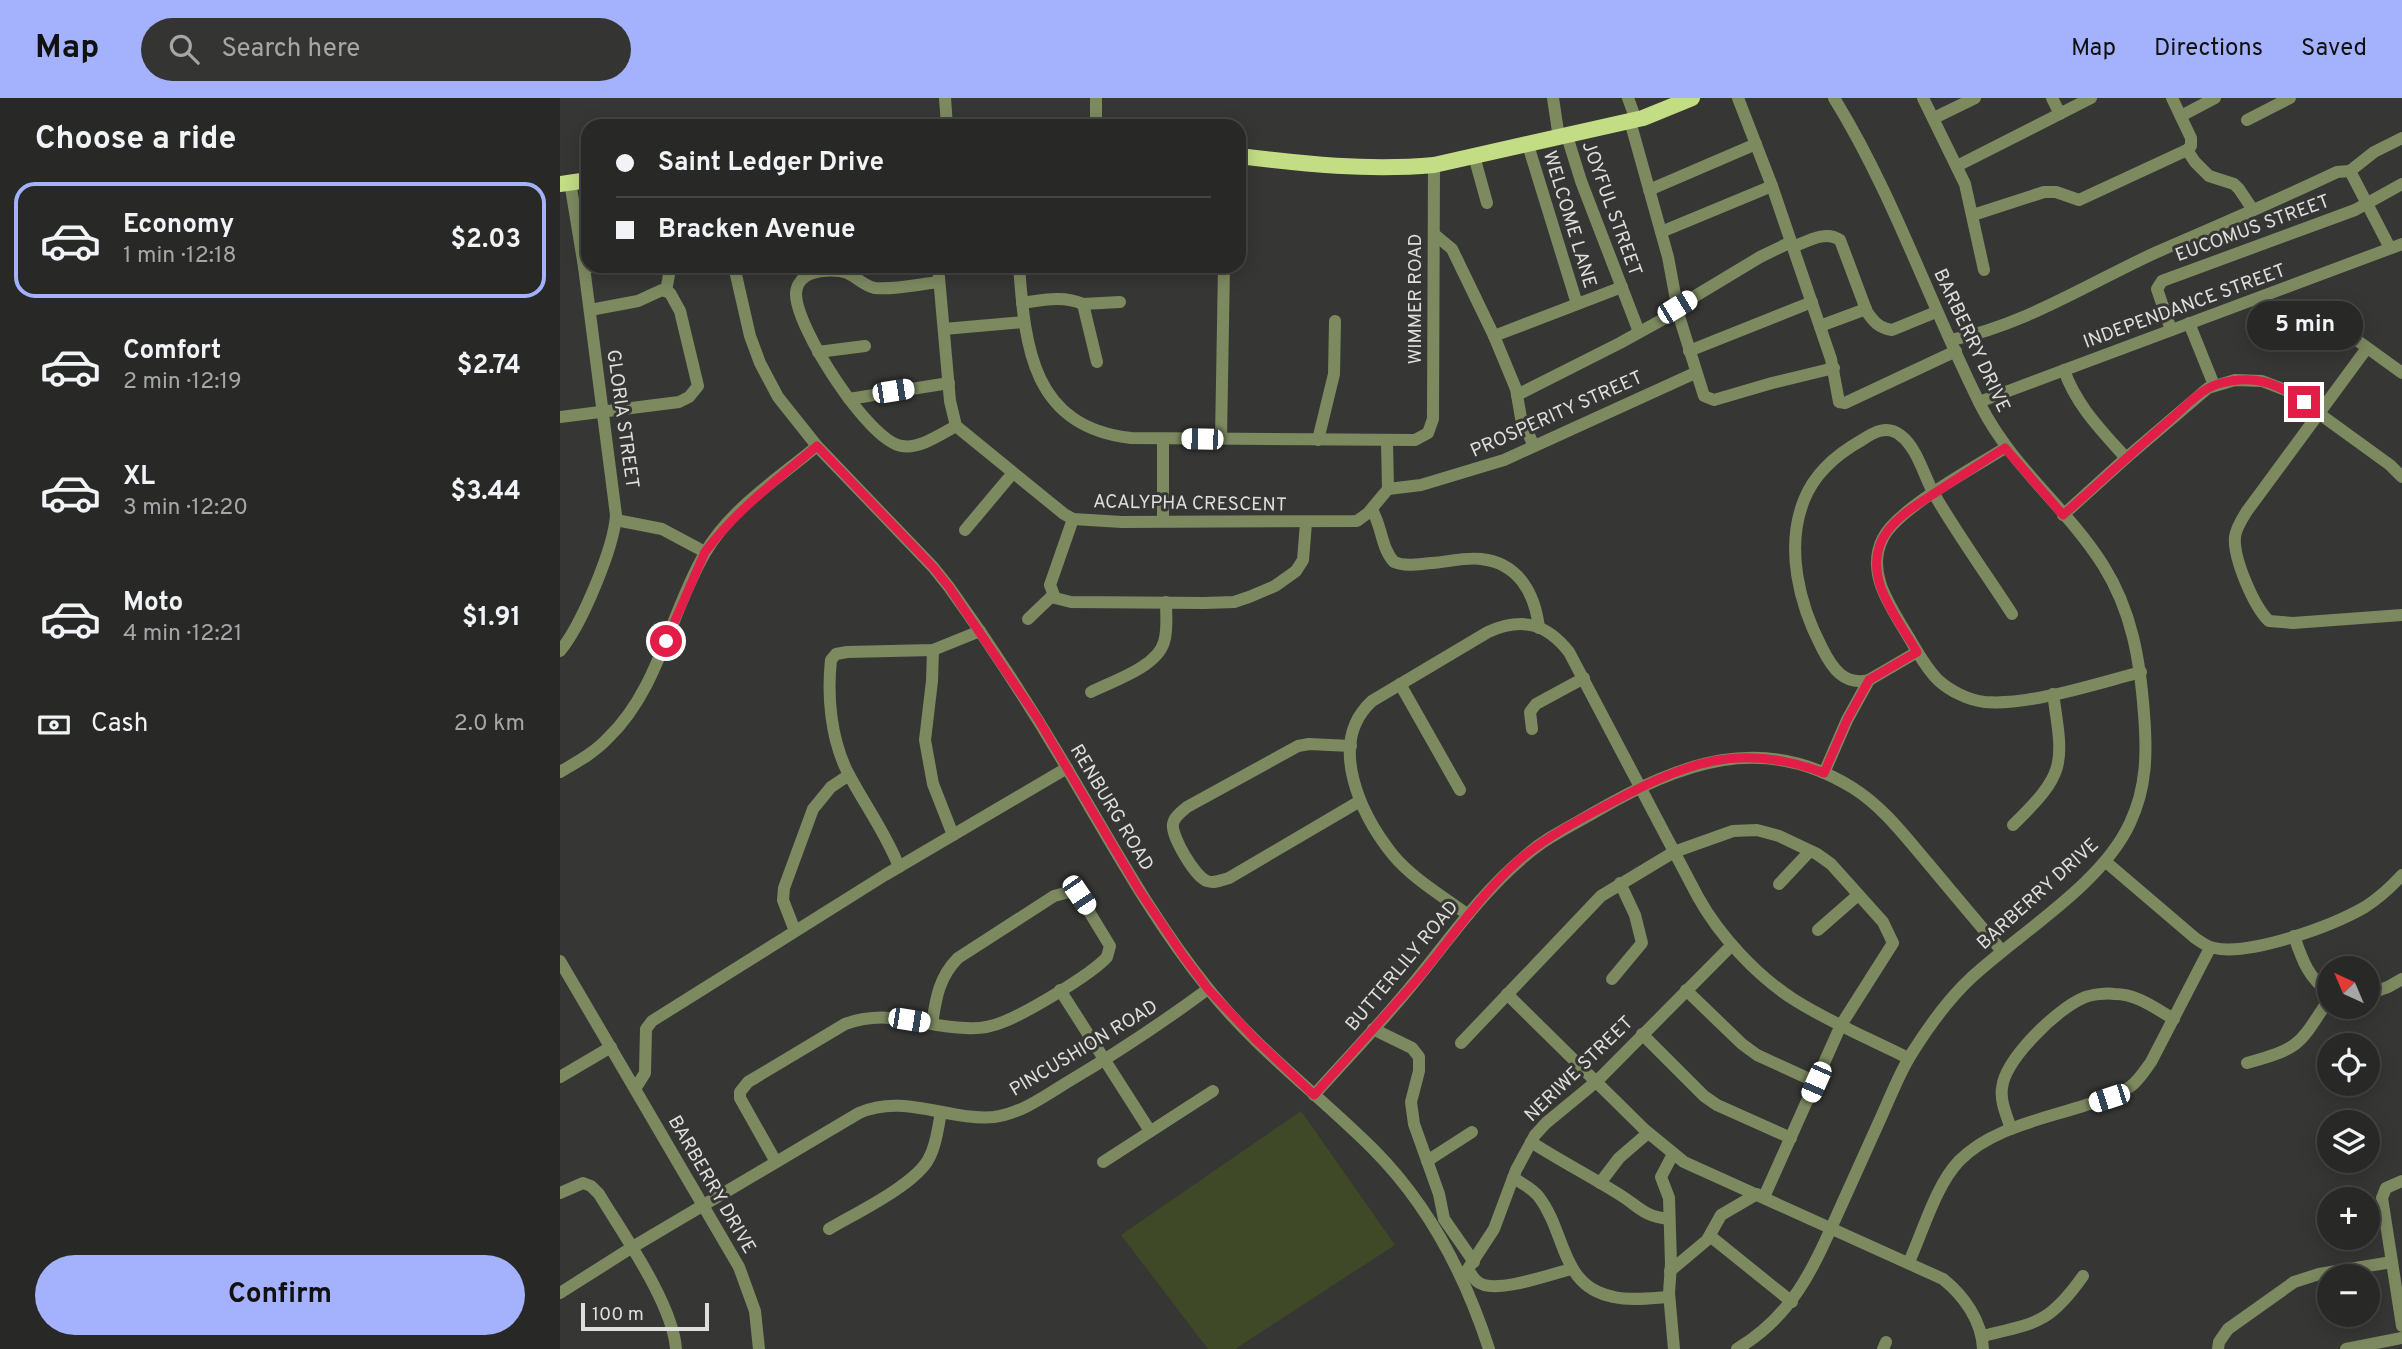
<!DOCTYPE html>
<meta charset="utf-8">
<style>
:root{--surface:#282927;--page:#343533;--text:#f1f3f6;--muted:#a5a6a7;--line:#444544;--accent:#a4b1fc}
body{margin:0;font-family:Overpass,sans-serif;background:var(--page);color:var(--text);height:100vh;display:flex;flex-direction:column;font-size:26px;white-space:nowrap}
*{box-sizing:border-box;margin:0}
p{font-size:23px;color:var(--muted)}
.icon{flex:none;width:38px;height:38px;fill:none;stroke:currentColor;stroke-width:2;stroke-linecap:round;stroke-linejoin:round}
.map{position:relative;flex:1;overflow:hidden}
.panel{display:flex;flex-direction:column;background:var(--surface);width:560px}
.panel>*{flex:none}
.guide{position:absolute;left:21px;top:21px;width:665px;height:154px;border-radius:21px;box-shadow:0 4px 18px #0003,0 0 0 2px var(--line);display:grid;align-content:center;height:154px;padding:0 35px;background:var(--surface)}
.needle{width:46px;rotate:316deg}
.fabs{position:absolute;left:1757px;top:858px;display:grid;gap:14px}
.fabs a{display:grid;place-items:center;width:63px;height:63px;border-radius:50%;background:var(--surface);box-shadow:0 4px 18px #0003,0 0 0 2px var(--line);font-size:35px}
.scale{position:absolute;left:21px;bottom:18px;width:128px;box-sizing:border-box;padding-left:7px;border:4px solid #dedfdd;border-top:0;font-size:19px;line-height:24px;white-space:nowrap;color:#dedfdd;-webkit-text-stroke:5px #363734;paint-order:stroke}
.end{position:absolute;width:32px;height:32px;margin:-16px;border:9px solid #e11d48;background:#fff;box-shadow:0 0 0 4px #fff}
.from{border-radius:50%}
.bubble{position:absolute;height:49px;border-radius:24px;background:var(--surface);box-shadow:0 4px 18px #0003,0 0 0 2px var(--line);font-size:23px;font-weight:700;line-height:49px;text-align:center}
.car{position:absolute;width:21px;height:42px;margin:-21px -10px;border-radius:9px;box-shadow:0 0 5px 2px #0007;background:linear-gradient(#fff 24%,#345 0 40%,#fff 0 76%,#345 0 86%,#fff 0)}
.guide b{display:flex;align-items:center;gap:24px;height:66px;font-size:26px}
.guide b+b{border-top:2px solid var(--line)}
.guide i{width:18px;height:18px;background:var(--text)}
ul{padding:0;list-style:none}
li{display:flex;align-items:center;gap:21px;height:116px;margin:0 14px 10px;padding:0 21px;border:4px solid transparent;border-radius:21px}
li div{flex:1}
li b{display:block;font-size:26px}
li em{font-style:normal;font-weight:700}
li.on{border-color:var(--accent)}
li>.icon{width:63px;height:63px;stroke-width:1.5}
h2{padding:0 35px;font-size:32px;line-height:84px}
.pay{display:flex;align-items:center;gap:18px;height:77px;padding:0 35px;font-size:26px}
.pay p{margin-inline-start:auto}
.primary-button{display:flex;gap:14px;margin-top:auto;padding:14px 35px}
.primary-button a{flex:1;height:80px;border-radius:42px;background:var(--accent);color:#111;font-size:28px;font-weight:700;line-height:80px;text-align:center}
header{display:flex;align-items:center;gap:42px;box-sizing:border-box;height:98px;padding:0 35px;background:var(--accent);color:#111}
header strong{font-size:33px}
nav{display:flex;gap:38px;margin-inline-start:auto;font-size:24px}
.search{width:490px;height:63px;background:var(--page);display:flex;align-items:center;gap:18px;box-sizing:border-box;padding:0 24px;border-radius:38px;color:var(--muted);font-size:26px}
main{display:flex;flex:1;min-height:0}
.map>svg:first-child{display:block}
.green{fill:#3f4827}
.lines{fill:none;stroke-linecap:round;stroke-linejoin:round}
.minor{stroke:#7d8a60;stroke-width:12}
.major{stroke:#c3dd85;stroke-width:16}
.route{stroke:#e11d48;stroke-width:9}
.labels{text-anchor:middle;stroke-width:6;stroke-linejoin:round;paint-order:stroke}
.street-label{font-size:19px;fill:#dedfdd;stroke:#363734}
</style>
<header>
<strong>Map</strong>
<div class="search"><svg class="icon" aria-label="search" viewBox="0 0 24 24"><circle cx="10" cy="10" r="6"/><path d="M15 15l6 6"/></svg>Search here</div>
<nav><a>Map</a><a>Directions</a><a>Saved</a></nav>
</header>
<main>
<section class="panel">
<h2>Choose a ride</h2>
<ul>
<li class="on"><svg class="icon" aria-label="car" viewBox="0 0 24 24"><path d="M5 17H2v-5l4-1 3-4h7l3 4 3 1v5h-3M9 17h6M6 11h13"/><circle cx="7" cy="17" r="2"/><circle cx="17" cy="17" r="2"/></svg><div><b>Economy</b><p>1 min · 12:18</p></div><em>$2.03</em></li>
<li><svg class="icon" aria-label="car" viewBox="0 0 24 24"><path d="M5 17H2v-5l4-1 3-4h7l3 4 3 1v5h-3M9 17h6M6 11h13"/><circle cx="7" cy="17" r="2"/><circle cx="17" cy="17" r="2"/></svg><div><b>Comfort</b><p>2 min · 12:19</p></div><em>$2.74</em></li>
<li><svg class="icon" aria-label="car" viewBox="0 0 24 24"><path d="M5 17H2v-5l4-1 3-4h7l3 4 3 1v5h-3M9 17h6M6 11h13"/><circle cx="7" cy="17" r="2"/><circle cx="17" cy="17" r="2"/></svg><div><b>XL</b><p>3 min · 12:20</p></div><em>$3.44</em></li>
<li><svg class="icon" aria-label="car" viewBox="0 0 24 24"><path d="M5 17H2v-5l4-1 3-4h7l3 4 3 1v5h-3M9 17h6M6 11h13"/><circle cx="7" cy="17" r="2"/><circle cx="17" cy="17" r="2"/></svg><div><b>Moto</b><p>4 min · 12:21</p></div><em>$1.91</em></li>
</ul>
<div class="pay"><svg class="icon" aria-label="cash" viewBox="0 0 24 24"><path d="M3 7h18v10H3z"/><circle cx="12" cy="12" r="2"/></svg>Cash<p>2.0 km</p></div>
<div class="primary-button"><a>Confirm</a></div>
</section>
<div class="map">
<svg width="1842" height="1251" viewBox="0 0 1842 1251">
<rect width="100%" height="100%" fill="#363734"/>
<path class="green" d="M741,1013L835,1147L675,1251H648L561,1137Z"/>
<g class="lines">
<g class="minor">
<path d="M385,0L387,28"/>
<path d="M536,0V28"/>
<path d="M993,0L999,40"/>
<path d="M1068,0L1076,22"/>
<path d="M1178,0L1212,88L1271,261L1279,304L1285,305L1396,253"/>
<path d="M1363,0L1405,86L1424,172"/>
<path d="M1492,0L1500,16"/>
<path d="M1621,18L1655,0"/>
<path d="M1374,20L1415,0"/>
<path d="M1687,22L1730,0"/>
<path d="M1070,23L1108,159L1119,218L1144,298L1154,302L1212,285L1274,270"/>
<path d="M1007,38L1021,83L1079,234"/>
<path d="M968,47L1017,206"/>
<path d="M1627,52L1635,64L1649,78L1674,86L1679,91L1693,112"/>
<path d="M914,58L927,105"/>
<path d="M1397,68L1531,0"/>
<path d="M1790,73L1830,150"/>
<path d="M1089,92L1196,46"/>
<path d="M1413,117L1484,94H1496L1519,102L1627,52L1631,48V40L1612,0"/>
<path d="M1101,134L1212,88"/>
<path d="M874,136L892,151L934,238L956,291L961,320L974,348"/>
<path d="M1233,149C1248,143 1266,132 1280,142L1307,214C1314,224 1319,230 1332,232L1376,214"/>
<path d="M105,168L109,177L106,193"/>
<path d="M174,168L190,238L200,265L218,299L257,348L373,469L389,489C435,553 478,620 518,689C558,757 597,827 647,889C695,950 759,997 813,1051C869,1107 905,1177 929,1251"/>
<path d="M378,168L390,303L396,328L504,416L513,421L562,424L797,423L808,415L828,391L827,343"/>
<path d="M459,168C465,249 472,329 571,340L855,342L868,335L873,321L874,67"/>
<path d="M24,169L39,168"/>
<path d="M379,184C359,186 335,192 315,190C304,188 297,179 287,175C277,171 255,172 246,178C240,182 236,189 236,196C236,230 309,344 342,348C360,351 381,336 396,328"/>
<path d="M462,205C482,202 504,197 523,206L537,264"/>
<path d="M523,206L560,204"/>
<path d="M1117,209L1200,159L1231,144"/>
<path d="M1629,225L1654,287"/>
<path d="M1260,228L1306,211"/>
<path d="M1780,230L1842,275"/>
<path d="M384,231L463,224"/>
<path d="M1611,232L1597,191L1602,183L1795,112L1842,86"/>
<path d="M934,238L1062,189"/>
<path d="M1391,242C1465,227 1529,185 1597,154C1657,128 1718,102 1777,74L1790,73L1814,54L1842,40"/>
<path d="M1807,250L1687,413C1682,421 1676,430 1675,439C1673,460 1694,509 1709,523L1733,525L1842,517"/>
<path d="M1129,253L1252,204"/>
<path d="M258,254L305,248"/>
<path d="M1504,272C1516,307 1541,332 1566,360"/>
<path d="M957,297L1060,245L1118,213"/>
<path d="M289,301L389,285"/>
<path d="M1419,304L1842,146"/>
<path d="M0,319L119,304L129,299L138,288L120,213L110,195L102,192L78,203L30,212"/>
<path d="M603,341V423"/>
<path d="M661,341L664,168"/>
<path d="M758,342L774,276L775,223"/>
<path d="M1445,350C1415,369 1337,411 1323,440C1305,475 1331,509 1348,538C1357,553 1365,569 1378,582C1390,593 1408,602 1425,604C1469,608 1538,585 1581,574"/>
<path d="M828,391L861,387L944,362L1135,275"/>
<path d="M812,412C822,428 821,450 834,464C846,469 859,466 872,465C888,464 905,459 921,461C959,465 975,496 979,530"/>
<path d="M1503,417L1566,360L1648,290L1675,282L1702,283L1728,293L1830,367L1842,379"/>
<path d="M513,421L490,487L495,500L511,504L644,505L674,504L689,499L715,488L736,473L743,462L746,425"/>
<path d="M56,422L102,431L145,454"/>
<path d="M405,432L452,376"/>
<path d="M468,521L493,497"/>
<path d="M373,552L372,583L365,642L373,686L393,737"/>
<path d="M0,553C21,528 54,450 56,417L24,169L10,84"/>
<path d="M1357,554L1309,582C1284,588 1272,570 1262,550C1239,506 1225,450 1244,402C1255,374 1277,356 1302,342C1314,334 1327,327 1340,337C1357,349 1364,378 1374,396C1398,437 1426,476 1452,516"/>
<path d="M840,586L900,692"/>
<path d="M531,594C553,583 597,569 604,544C608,532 606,517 606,504"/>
<path d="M972,631L970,614L976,606L1024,580"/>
<path d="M791,648L749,646L738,648L627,709C621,714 614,719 613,726C611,738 635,779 647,783C655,786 661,782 669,780L800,703"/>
<path d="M0,674C17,664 34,655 48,640C99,591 110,515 145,455C170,411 219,380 257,348"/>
<path d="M1264,675L1287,622L1309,582"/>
<path d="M1453,727C1506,675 1504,668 1493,596"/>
<path d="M1546,764L1635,840C1641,844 1647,849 1654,850C1691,858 1772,828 1805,809C1819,800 1831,789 1842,777"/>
<path d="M339,769C326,735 304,706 287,673C271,640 267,599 271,562L276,556L287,554L373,552L420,533"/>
<path d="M1219,786L1250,753"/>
<path d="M908,817C884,799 853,781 833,757C801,717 766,645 812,603L928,534C962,519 986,525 1009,554L1138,799C1159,837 1196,877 1233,901C1269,924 1310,941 1348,960"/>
<path d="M1258,832L1298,797"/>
<path d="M235,833L223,802L224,790L253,711L271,689L289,677"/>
<path d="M1734,838C1742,861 1748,880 1769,894"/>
<path d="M0,863L179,1169L195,1213L199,1251"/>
<path d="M1052,881L1082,845L1075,817L1060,785"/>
<path d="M500,892L590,1033"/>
<path d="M1126,892L1182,946L1197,957L1256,984"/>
<path d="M947,896L1085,1032L1124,1064L1383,1181C1404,1198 1422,1223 1423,1251"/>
<path d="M1808,896L1828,889L1842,881"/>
<path d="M813,931L852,950L859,959V973L851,1004L854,1026L879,1096L884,1121L914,1164"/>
<path d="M1082,936L1144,998L1157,1007L1231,1040"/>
<path d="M901,945L1041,798L1114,754L1173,733L1197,732L1219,738L1257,756L1271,766L1323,824L1333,845L1281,927L1204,1099"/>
<path d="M1687,965C1741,950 1739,947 1769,901"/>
<path d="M0,979L51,949"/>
<path d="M75,991L85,975L86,931L92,923L325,777L507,670"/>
<path d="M754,997C788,959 824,922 856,882C890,840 922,794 964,759C985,740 1011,728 1035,714C1120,665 1202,633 1293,690C1323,709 1344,737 1367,764C1392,794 1417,824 1442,853"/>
<path d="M1451,1031C1447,1018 1440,1004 1442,990C1445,961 1497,911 1523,900C1532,896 1546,895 1555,896C1577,896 1596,911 1614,921"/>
<path d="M971,1044C999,1062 1028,1077 1057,1095C1079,1108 1082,1118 1109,1121"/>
<path d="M1113,1056L1101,1079L1109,1100L1111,1166L1109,1195L1114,1251"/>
<path d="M867,1063L912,1034"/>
<path d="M216,1064L180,1000V994L188,984L285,926C330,910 362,929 406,930C419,931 431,929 443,924C466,915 531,877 547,859L550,848L519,797L509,794L494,798L398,860C379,879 376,900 372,926"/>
<path d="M543,1064L653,993"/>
<path d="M953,1080C962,1085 973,1091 979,1099C1007,1136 1000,1189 1054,1199C1071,1203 1092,1200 1109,1199"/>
<path d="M1842,1083L1826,1090L1822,1100L1842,1228"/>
<path d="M1040,1085L1059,1060L1088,1035"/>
<path d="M0,1095L23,1085L31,1088L39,1096C63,1136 113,1206 116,1251"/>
<path d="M269,1131C296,1115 354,1087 368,1062C376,1048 378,1030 381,1014"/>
<path d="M1150,1138L1232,1204"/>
<path d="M1349,1164C1363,1133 1376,1087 1399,1063C1431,1030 1484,1021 1526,1007C1541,1002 1558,998 1571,988C1579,982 1585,972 1591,964L1650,850"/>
<path d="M909,1172C912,1179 916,1185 924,1187C945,1193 990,1176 1012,1171"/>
<path d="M1110,1173L1147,1142L1161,1117L1197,1096"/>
<path d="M902,1180L934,1131L956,1072L975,1037L986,1025L1037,983L1172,847"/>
<path d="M0,1195L71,1150L299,1015C344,995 388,1023 434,1019C460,1016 485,998 506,985C555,956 602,925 648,891"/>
<path d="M1423,1238C1476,1225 1489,1226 1523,1178"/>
<path d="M1177,1251C1232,1218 1252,1173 1277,1117C1292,1083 1308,1049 1323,1015C1332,995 1340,974 1352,955C1369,928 1388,901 1412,879C1462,833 1542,786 1570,725C1587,689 1587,654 1584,616C1580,562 1572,513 1543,467C1507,410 1452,369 1421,308C1370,207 1334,97 1274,0"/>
<path d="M1323,1251L1326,1244"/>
<path d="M1658,1251L1659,1244L1668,1231L1734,1184L1759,1176L1832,1164"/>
<path d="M1786,1251L1842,1240"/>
</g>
<g class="major">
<path d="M679,58C744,66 808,73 874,67L1083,20L1132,0"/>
<path d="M0,86L28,82"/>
</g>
</g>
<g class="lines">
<path class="route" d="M106,543L145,454C176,412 217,382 257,348L373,469L389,489L478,621L579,792L624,859L648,891L695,941L754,997C787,960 821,923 854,885C890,843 922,793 965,757C990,737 1019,722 1047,707C1123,666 1179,642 1264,675L1287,622L1309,582L1357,554C1344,532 1328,510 1320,487C1304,435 1346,414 1381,391C1403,377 1424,363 1445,350L1503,417C1539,385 1575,352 1611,321C1625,309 1641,291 1658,286C1692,276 1716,284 1744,304"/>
</g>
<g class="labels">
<g class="street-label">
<text transform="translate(1053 110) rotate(70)" y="7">JOYFUL STREET</text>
<text transform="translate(1011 121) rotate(73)" y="7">WELCOME LANE</text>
<text transform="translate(1692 129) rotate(-20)" y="7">EUCOMUS STREET</text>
<text transform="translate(854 201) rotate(-90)" y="7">WIMMER ROAD</text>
<text transform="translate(1624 207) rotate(-20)" y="7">INDEPENDANCE STREET</text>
<text transform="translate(1413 242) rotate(65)" y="7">BARBERRY DRIVE</text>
<text transform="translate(996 315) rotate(-24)" y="7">PROSPERITY STREET</text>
<text transform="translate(64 321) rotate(82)" y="7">GLORIA STREET</text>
<text transform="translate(630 404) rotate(1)" y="7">ACALYPHA CRESCENT</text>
<text transform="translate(553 709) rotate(59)" y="7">RENBURG ROAD</text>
<text transform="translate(1477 795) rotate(-42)" y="7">BARBERRY DRIVE</text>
<text transform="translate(841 867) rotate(-50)" y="7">BUTTERLILY ROAD</text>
<text transform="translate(523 949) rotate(-31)" y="7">PINCUSHION ROAD</text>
<text transform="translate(1018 970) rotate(-44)" y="7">NERIWE STREET</text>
<text transform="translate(153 1086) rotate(60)" y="7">BARBERRY DRIVE</text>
</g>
</g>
</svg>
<div class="fabs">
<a><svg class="needle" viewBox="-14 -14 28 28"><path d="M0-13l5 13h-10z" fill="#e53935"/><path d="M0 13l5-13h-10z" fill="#a5a6a7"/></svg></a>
<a><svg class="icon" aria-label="locate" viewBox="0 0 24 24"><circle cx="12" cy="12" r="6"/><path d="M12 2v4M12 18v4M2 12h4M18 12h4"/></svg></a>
<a><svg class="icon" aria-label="layers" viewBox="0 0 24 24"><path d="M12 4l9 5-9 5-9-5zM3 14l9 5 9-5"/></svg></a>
<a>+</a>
<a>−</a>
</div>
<div class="scale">100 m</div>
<i class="end from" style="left:106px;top:543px"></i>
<i class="end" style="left:1744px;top:304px"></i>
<div class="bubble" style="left:1687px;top:203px;width:116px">5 min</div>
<i class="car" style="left:1117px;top:209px;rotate:59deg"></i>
<i class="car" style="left:333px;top:293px;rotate:81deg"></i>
<i class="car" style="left:642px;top:341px;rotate:271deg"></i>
<i class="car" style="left:519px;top:797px;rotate:146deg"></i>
<i class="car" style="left:349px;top:922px;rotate:99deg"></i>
<i class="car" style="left:1256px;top:984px;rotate:204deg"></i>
<i class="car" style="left:1549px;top:1000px;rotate:252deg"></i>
<div class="guide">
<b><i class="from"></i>Saint Ledger Drive</b>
<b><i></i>Bracken Avenue</b>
</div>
</div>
</main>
